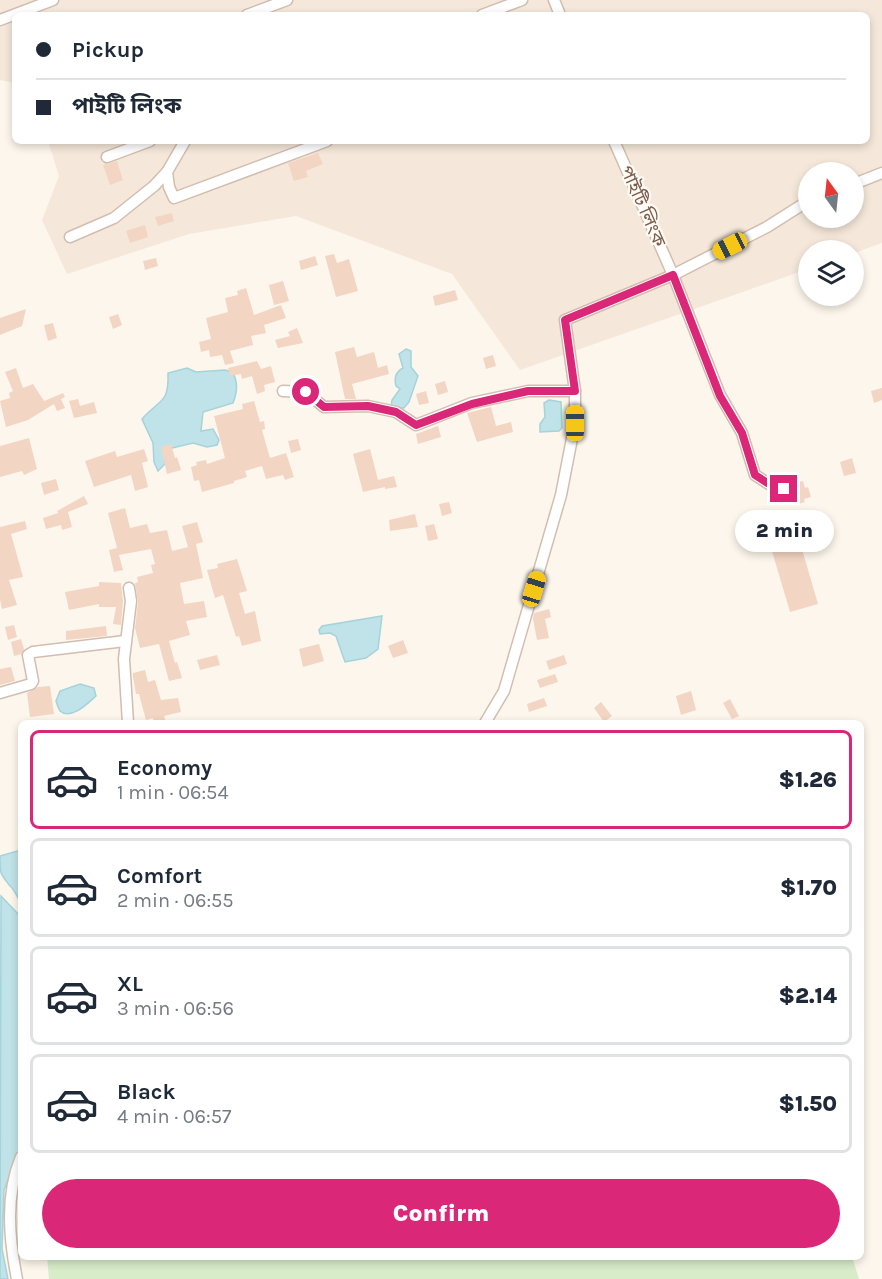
<!DOCTYPE html>
<meta charset="utf-8">
<style>
:root{--surface:#fff;--page:#f6f6f7;--text:#1f2937;--muted:#747a83;--line:#e0e1e3;--accent:#db2777}
body{margin:0;font-family:Karla,"Noto Sans Bengali",sans-serif;background:var(--page);color:var(--text);height:100vh;display:flex;flex-direction:column;font-size:22px;white-space:nowrap}
*{box-sizing:border-box;margin:0}
p{font-size:20px;color:var(--muted)}
.icon{flex:none;width:33px;height:33px;fill:none;stroke:currentColor;stroke-width:2;stroke-linecap:round;stroke-linejoin:round}
.map{position:relative;flex:1;overflow:hidden}
.panel{position:absolute;left:18px;top:720px;width:846px;height:540px;display:flex;flex-direction:column;background:var(--surface);border-radius:9px;box-shadow:0 3px 9px #0003}
.panel>*{flex:none}
.top-card{position:absolute;left:12px;top:12px;width:858px;height:132px;border-radius:9px;box-shadow:0 3px 9px #0003;display:grid;align-content:center;height:132px;padding:0 24px;background:var(--surface)}
.needle{width:39px;rotate:345deg}
.fabs{position:absolute;left:798px;top:162px;display:grid;gap:12px}
.fabs a{display:grid;place-items:center;width:66px;height:66px;border-radius:50%;background:var(--surface);box-shadow:0 3px 9px #0003;font-size:30px}
.end{position:absolute;width:27px;height:27px;margin:-14px;border:8px solid #db2777;background:#fff;box-shadow:0 0 0 3px #fff}
.from{border-radius:50%}
.bubble{position:absolute;height:42px;border-radius:21px;background:var(--surface);box-shadow:0 3px 9px #0003;font-size:20px;font-weight:800;line-height:42px;text-align:center}
.car{position:absolute;width:18px;height:36px;margin:-18px -9px;border-radius:8px;box-shadow:0 0 4px 2px #0007;background:linear-gradient(#f5c518 24%,#345 0 40%,#f5c518 0 76%,#345 0 86%,#f5c518 0)}
.top-card b{display:flex;align-items:center;gap:21px;height:57px;font-size:22px}
.top-card b+b{border-top:2px solid var(--line)}
.top-card i{width:15px;height:15px;background:var(--text)}
ul{padding:10px 0 0;list-style:none}
li{display:flex;align-items:center;gap:18px;height:99px;margin:0 12px 9px;padding:0 12px;border:3px solid var(--line);border-radius:9px}
li div{flex:1}
li b{display:block;font-size:22px}
li em{font-style:normal;font-weight:800}
li.active{border-color:var(--accent)}
li>.icon{width:54px;height:54px;stroke-width:1.5}
.button{display:flex;gap:12px;margin-top:auto;padding:12px 24px}
.button a{flex:1;height:69px;border-radius:36px;background:var(--accent);color:#fff;font-size:24px;font-weight:800;line-height:69px;text-align:center}
.map>svg:first-child{display:block}
.residential{fill:#f5e8da;fill-rule:evenodd}
.green{fill:#d8ecc9}
.water{fill:#bfe3e8;stroke:#a5d3da;stroke-width:1.5}
.building{fill:#f3d5c3}
.lines{fill:none;stroke-linecap:round;stroke-linejoin:round}
.minor-casing{stroke:#d1beb0;stroke-width:13}
.minor{stroke:#fff;stroke-width:10}
.route{stroke:#db2777;stroke-width:8}
.labels{text-anchor:middle;stroke-width:4.5;stroke-linejoin:round;paint-order:stroke}
.street-label{font-size:18px;fill:#7a5c4d;stroke:#fffaf3}
</style>
<div class="map">
<svg width="882" height="1279" viewBox="0 0 882 1279">
<rect width="100%" height="100%" fill="#fdf6ec"/>
<path class="residential" d="M0,0H882V243L854,253V250H808V269L520,370L452,274L296,216L189,234L67,274L42,220L59,176L48,141H867V15H15V83L0,80ZM808,172H854V218H808Z"/>
<path class="green" d="M47,1257H852L859,1279H49Z"/>
<g class="water">
<path d="M406,349L411,351V367L418,376L409,402L404,408L391,407L392,400L400,389L396,386C394,378 395,372 403,368L399,354Z"/>
<path d="M187,368L196,372L225,370L232,372C239,382 237,393 233,403L203,412L201,431L213,429L219,440L217,445L207,447L193,443L168,449L165,464L158,471L154,462L153,443L142,419C160,398 169,405 168,373Z"/>
<path d="M549,400L561,402L562,428L559,431L540,432V424L545,417L544,403Z"/>
<path d="M382,616L378,649L366,658L345,662L336,636L330,633L320,634L319,630L322,626Z"/>
<path d="M80,684L94,688L96,696C89,702 71,721 60,711C58,708 57,704 56,701L60,691Z"/>
<path d="M21,850V902C17,898 15,890 10,886C0,873 0,875 0,856Z"/>
<path d="M1,896L21,917V1149L4,1190L2,1249L8,1279H0Z"/>
</g>
<g class="building">
<path d="M318,153L323,164L306,171L308,177L294,181L288,163Z"/>
<path d="M117,161L123,180L110,185L103,165Z"/>
<path d="M172,213L174,221L158,226L155,217Z"/>
<path d="M145,225L148,237L130,243L126,231Z"/>
<path d="M334,254L337,263L349,259L358,291L336,297L325,256Z"/>
<path d="M315,256L318,265L301,270L299,261Z"/>
<path d="M156,258L158,266L145,270L143,261Z"/>
<path d="M283,281L289,301L274,305L269,285Z"/>
<path d="M246,288L254,315L281,305L286,318L264,325L266,333L251,336L253,345L230,351L234,363L225,365L222,355L210,357L209,350L201,352L199,342L211,339L206,318L228,312L225,298L238,295L237,291Z"/>
<path d="M455,290L458,300L435,306L433,296Z"/>
<path d="M26,309L22,326L0,335V318Z"/>
<path d="M118,314L122,325L113,329L109,317Z"/>
<path d="M53,323L57,338L48,341L44,325Z"/>
<path d="M297,328L303,343L278,348L275,340L290,336L288,332Z"/>
<path d="M354,347L357,357L374,352L378,368L387,365L389,374L352,384L356,399H345L335,352Z"/>
<path d="M493,355L496,366L486,369L483,358Z"/>
<path d="M257,361L261,369L271,366L275,382L264,385L265,391L257,394L252,376L242,379L241,374L230,376L228,368Z"/>
<path d="M16,368L23,388L33,384L44,401L63,393L65,397L61,399L65,408L57,411L54,404L28,420L6,427L0,401L10,398L9,393L13,391L5,372Z"/>
<path d="M445,381L448,392L438,395L435,384Z"/>
<path d="M882,388V400L874,403L871,391Z"/>
<path d="M426,391L429,403L419,405L416,394Z"/>
<path d="M78,399L80,406L94,402L97,413L74,418L69,401Z"/>
<path d="M254,401L260,422L264,421L265,429L262,430L270,458L286,453L294,477L285,480L283,475L266,479L262,466L245,471L247,477L234,481V483L202,492L199,480L194,481L191,467L197,465L196,462L206,460L207,464L225,458L214,416L243,409L242,404Z"/>
<path d="M491,407L496,426L511,422L513,432L477,442L467,413Z"/>
<path d="M438,426L441,437L418,444L416,434Z"/>
<path d="M29,438L37,469L24,475L22,471L0,477V446Z"/>
<path d="M298,439L301,450L291,453L288,441Z"/>
<path d="M171,444L175,458L177,457L181,470L167,474L161,447Z"/>
<path d="M144,449L148,461L142,463L148,487L135,491L131,475L94,487L85,461L115,451L117,457Z"/>
<path d="M370,449L378,480L394,476L397,487L385,489V487L363,492L353,454Z"/>
<path d="M852,458L856,473L844,476L840,462Z"/>
<path d="M56,479L59,490L44,495L41,483Z"/>
<path d="M803,481L805,488L808,487L811,497L804,499L805,502L796,505L790,484Z"/>
<path d="M84,496L88,504L68,512L72,527L62,530L61,525L46,529L43,518L58,513L57,511Z"/>
<path d="M449,502L452,513L442,516L439,504Z"/>
<path d="M125,508L130,528L147,524L150,533L167,530L172,551L188,547L182,526L197,522L203,542L196,544L203,578L180,583L184,604L204,601L207,617L186,621L190,635L169,641L175,663L177,662L182,678L169,681L159,644L140,648L135,628L138,602L135,583L138,582L137,577L153,573L151,565L155,564L151,549L119,555L123,570L114,572L109,550L117,548L108,513Z"/>
<path d="M415,514L418,527L390,531L389,520Z"/>
<path d="M792,515L818,604L790,612L764,524Z"/>
<path d="M25,521L27,529L11,534L23,577L9,580L17,605L2,609L0,600V527Z"/>
<path d="M434,524L438,539L428,541L425,526Z"/>
<path d="M237,559L247,591L239,593L245,614L255,611L261,641L242,646L239,636L236,637L223,595L215,598L207,570L218,568L217,564Z"/>
<path d="M99,582L121,583L123,601L121,625L113,624L116,607H99V604L69,610L65,592L99,586Z"/>
<path d="M549,609L551,617L545,619L549,638L537,640L533,619L534,613Z"/>
<path d="M14,625L17,637L8,640L5,627Z"/>
<path d="M106,626L107,636L66,640V631Z"/>
<path d="M21,639L24,649L21,654L14,656L11,642Z"/>
<path d="M403,640L408,653L393,658L388,646Z"/>
<path d="M319,644L324,661L303,667L299,649Z"/>
<path d="M217,655L220,665L200,670L197,660Z"/>
<path d="M564,655L567,664L549,670L546,661Z"/>
<path d="M11,667L15,681L0,685V669Z"/>
<path d="M145,670L148,682L155,680L161,700L178,698L181,712L164,716L166,723H154L153,718L146,720L139,694H136L133,677V673Z"/>
<path d="M555,674L558,682L540,688L537,680Z"/>
<path d="M50,686L54,714L30,717L27,693L38,687Z"/>
<path d="M691,691L696,710L681,715L676,696Z"/>
<path d="M544,698L547,706L529,712L527,704Z"/>
<path d="M730,699L739,716L732,719L723,703Z"/>
<path d="M601,702L612,716L604,722L594,708Z"/>
</g>
<g class="lines">
<g class="minor-casing">
<g id="minor">
<path d="M554,0L560,15"/>
<path d="M247,15L287,0"/>
<path d="M482,15L522,0"/>
<path d="M0,20L53,0"/>
<path d="M185,141L167,172L169,187L174,198L327,141"/>
<path d="M614,141L673,275L720,395L742,433L755,475L769,484L784,489"/>
<path d="M107,157L150,141"/>
<path d="M854,184L882,173"/>
<path d="M70,237L114,218L154,186L167,172"/>
<path d="M283,391L306,392L324,407L368,406L396,412L416,425L472,403L528,391H575"/>
<path d="M0,693L31,684L33,681L28,655L33,652L125,641"/>
<path d="M128,723L124,659L131,601L129,588"/>
<path d="M485,723L504,691L561,495L575,423V391L565,320L673,275L767,227L808,201"/>
<path d="M17,1279C9,1239 5,1195 21,1157"/>
</g>
</g>
<use href="#minor" class="minor"/>
</g>
<g class="lines">
<path class="route" d="M306,392L324,407L368,406L396,412L416,425L472,404L528,391H575L565,320L673,275L720,396L742,433L755,475L769,484L784,489"/>
</g>
<g class="labels">
<g class="street-label">
<text transform="translate(643 206) rotate(66)" y="6">পাইটি লিংক</text>
</g>
</g>
</svg>
<div class="fabs">
<a><svg class="needle" viewBox="-14 -14 28 28"><path d="M0-13l5 13h-10z" fill="#e53935"/><path d="M0 13l5-13h-10z" fill="#747a83"/></svg></a>
<a><svg class="icon" aria-label="layers" viewBox="0 0 24 24"><path d="M12 4l9 5-9 5-9-5zM3 14l9 5 9-5"/></svg></a>
</div>
<i class="end from" style="left:306px;top:392px"></i>
<i class="end" style="left:784px;top:489px"></i>
<div class="bubble" style="left:735px;top:510px;width:99px">2 min</div>
<i class="car" style="left:730px;top:246px;rotate:243deg"></i>
<i class="car" style="left:575px;top:423px;rotate:0deg"></i>
<i class="car" style="left:534px;top:589px;rotate:17deg"></i>
<div class="top-card">
<b><i class="from"></i>Pickup</b>
<b><i></i>পাইটি লিংক</b>
</div>
<section class="panel">
<ul>
<li class="active"><svg class="icon" aria-label="car" viewBox="0 0 24 24"><path d="M5 17H2v-5l4-1 3-4h7l3 4 3 1v5h-3M9 17h6M6 11h13"/><circle cx="7" cy="17" r="2"/><circle cx="17" cy="17" r="2"/></svg><div><b>Economy</b><p>1 min · 06:54</p></div><em>$1.26</em></li>
<li><svg class="icon" aria-label="car" viewBox="0 0 24 24"><path d="M5 17H2v-5l4-1 3-4h7l3 4 3 1v5h-3M9 17h6M6 11h13"/><circle cx="7" cy="17" r="2"/><circle cx="17" cy="17" r="2"/></svg><div><b>Comfort</b><p>2 min · 06:55</p></div><em>$1.70</em></li>
<li><svg class="icon" aria-label="car" viewBox="0 0 24 24"><path d="M5 17H2v-5l4-1 3-4h7l3 4 3 1v5h-3M9 17h6M6 11h13"/><circle cx="7" cy="17" r="2"/><circle cx="17" cy="17" r="2"/></svg><div><b>XL</b><p>3 min · 06:56</p></div><em>$2.14</em></li>
<li><svg class="icon" aria-label="car" viewBox="0 0 24 24"><path d="M5 17H2v-5l4-1 3-4h7l3 4 3 1v5h-3M9 17h6M6 11h13"/><circle cx="7" cy="17" r="2"/><circle cx="17" cy="17" r="2"/></svg><div><b>Black</b><p>4 min · 06:57</p></div><em>$1.50</em></li>
</ul>
<div class="button"><a>Confirm</a></div>
</section>
</div>
